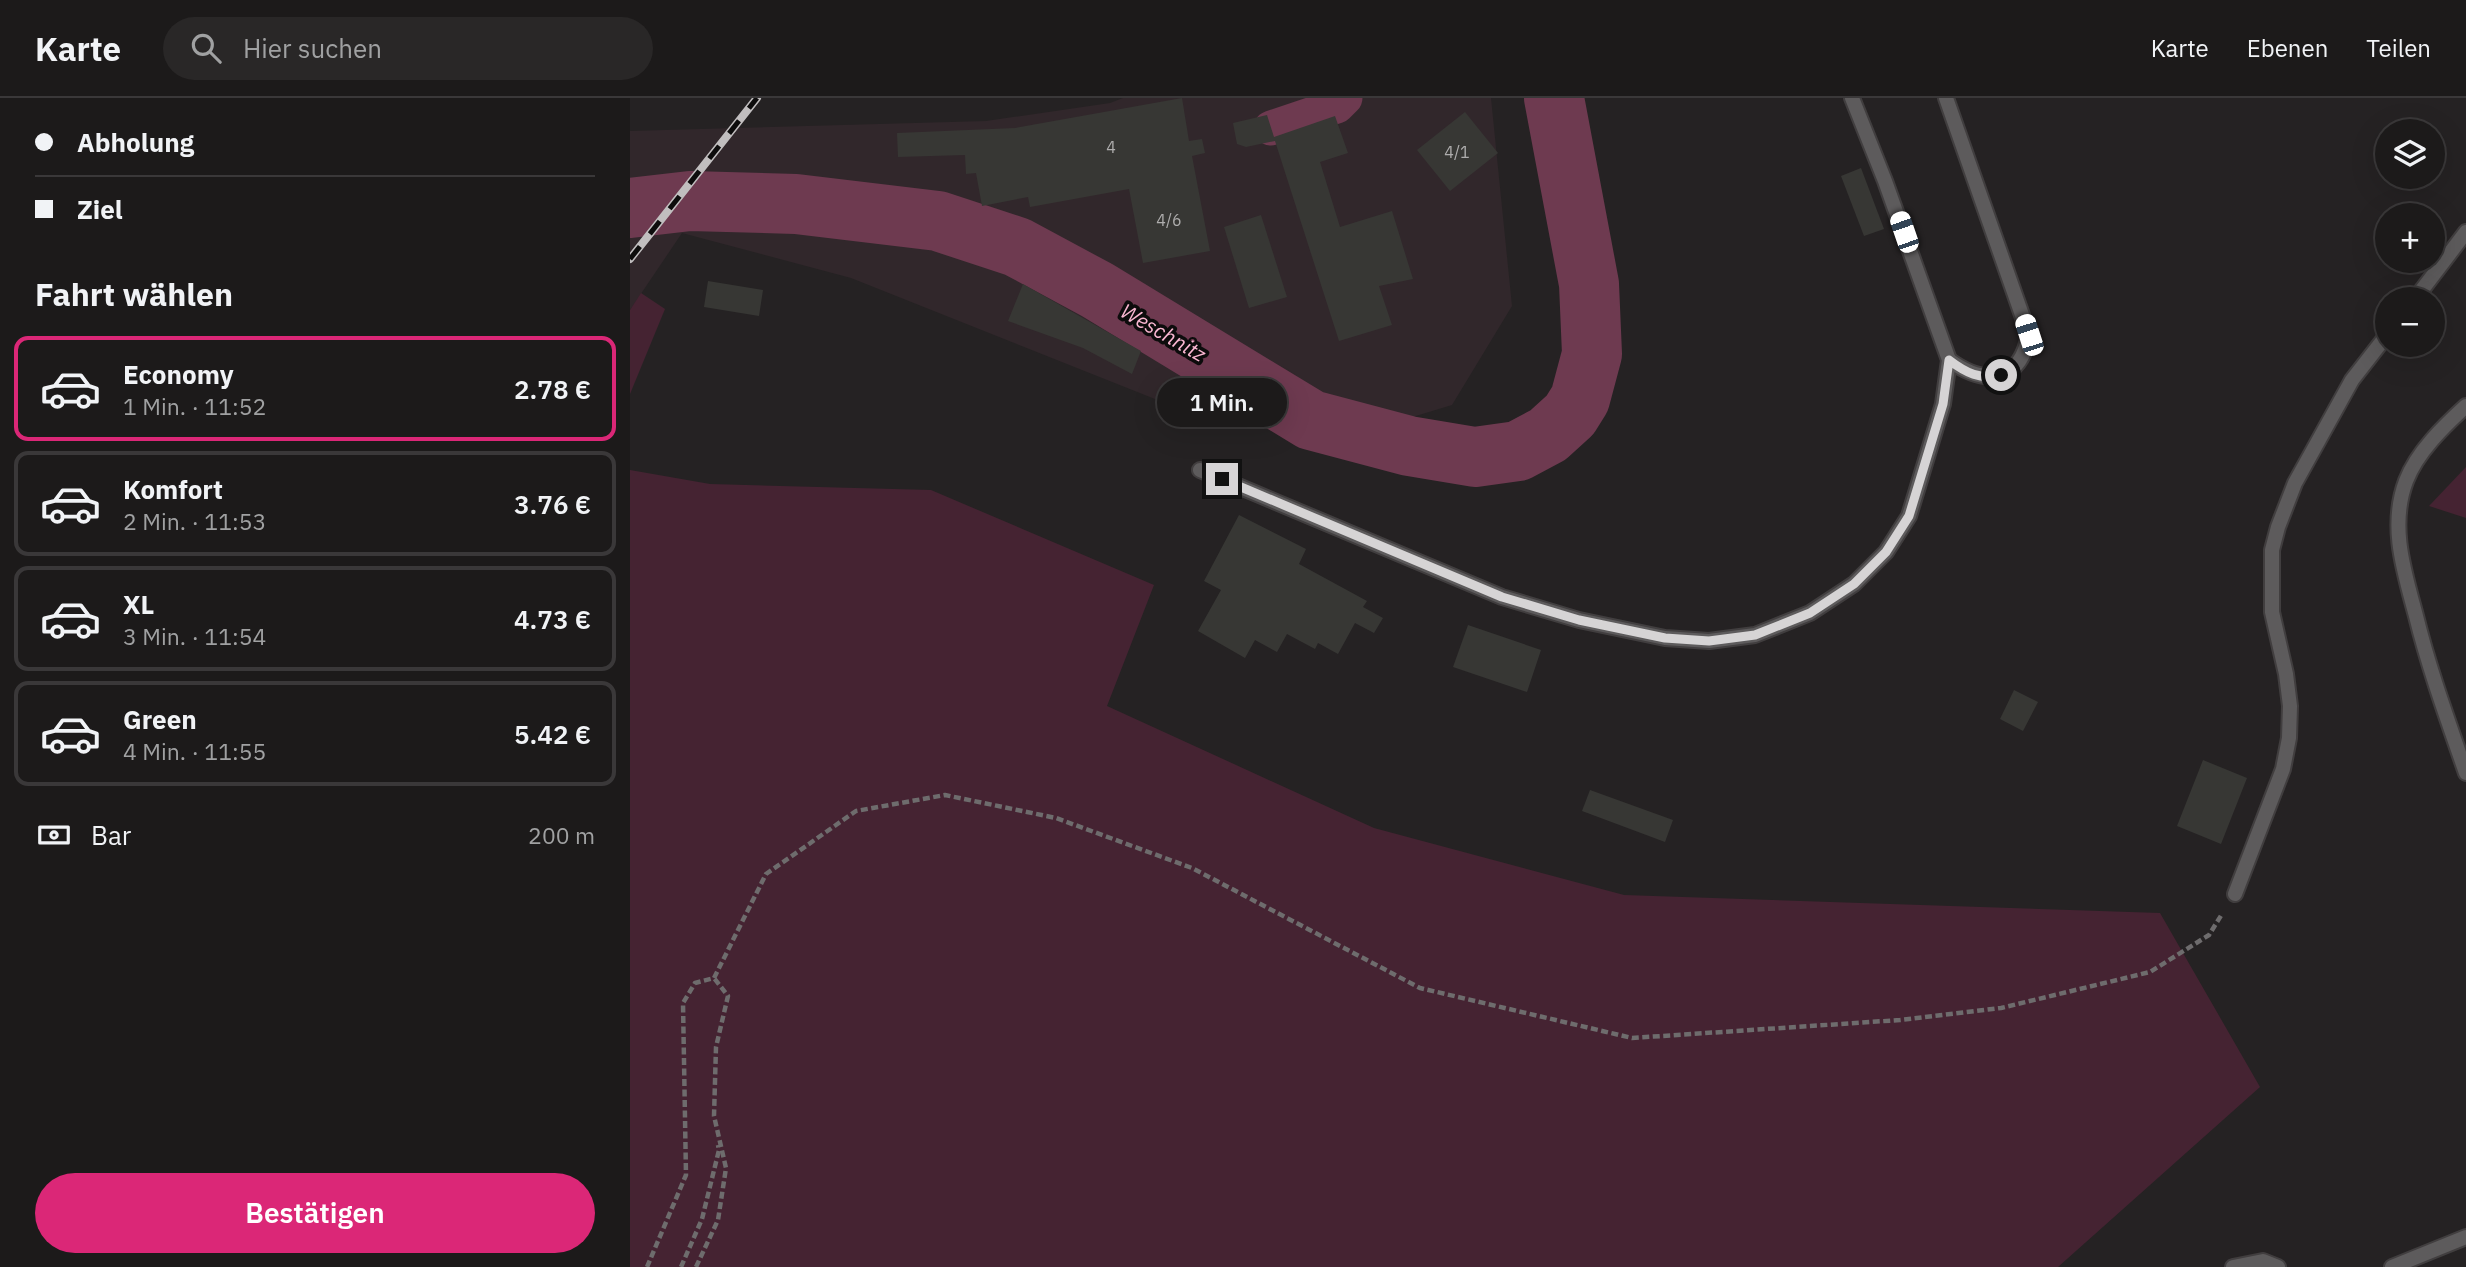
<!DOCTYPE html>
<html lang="de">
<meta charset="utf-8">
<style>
:root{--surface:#1c1a1a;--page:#292727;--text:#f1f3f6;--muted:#a0a1a2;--line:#3a3839;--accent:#db2777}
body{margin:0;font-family:"IBM Plex Sans",sans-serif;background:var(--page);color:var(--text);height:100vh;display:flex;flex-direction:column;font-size:26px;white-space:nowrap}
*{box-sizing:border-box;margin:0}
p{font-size:23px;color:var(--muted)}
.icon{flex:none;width:38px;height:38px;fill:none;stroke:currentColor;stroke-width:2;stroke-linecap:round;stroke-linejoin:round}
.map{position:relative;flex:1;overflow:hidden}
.panel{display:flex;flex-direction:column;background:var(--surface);width:630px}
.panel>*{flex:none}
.top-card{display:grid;align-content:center;height:154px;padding:0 35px;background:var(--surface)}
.buttons{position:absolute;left:1745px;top:21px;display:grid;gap:14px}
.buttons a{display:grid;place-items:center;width:70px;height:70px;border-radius:50%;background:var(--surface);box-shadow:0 7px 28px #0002,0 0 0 2px var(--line);font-size:35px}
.end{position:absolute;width:32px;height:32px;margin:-16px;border:9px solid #d6d4d5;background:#111;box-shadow:0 0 0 4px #111}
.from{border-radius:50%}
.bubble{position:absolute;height:49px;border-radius:24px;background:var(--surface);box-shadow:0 7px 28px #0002,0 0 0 2px var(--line);font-size:23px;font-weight:600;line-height:49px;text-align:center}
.car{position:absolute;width:21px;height:42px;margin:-21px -10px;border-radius:9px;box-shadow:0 0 5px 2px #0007;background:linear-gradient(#fff 24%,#345 0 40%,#fff 0 76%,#345 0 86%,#fff 0)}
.top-card b{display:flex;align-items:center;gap:24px;height:66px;font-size:26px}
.top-card b+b{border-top:2px solid var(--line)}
.top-card i{width:18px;height:18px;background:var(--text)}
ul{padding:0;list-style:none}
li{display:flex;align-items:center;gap:21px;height:105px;margin:0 14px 10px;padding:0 21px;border:4px solid var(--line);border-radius:14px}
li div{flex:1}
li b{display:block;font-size:26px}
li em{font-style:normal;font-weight:600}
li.selected{border-color:var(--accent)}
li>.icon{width:63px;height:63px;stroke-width:1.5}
h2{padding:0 35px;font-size:32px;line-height:84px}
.pay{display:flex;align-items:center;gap:18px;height:77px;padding:0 35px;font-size:26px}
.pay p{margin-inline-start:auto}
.cta{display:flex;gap:14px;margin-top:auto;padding:14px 35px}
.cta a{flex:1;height:80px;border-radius:42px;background:var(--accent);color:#fff;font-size:28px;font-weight:600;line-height:80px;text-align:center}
header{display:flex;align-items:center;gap:42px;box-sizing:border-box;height:98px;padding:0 35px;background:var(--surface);border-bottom:2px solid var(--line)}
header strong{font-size:33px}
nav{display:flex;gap:38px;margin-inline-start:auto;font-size:24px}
.search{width:490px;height:63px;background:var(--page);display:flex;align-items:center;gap:18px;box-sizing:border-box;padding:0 24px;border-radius:38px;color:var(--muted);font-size:26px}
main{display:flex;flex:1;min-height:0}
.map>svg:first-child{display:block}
.built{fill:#31272b}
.green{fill:#452332}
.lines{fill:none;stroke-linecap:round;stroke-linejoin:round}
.canal{stroke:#6e3a50;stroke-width:35}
.river{stroke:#6e3a50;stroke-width:60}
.building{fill:#373734}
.service-casing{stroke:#413e3f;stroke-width:18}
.path{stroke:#6e6c6d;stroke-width:4.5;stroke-dasharray:7 3.5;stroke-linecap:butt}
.service{stroke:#5d5b5c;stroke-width:14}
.rail-casing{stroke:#c1bebf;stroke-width:8}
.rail{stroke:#0d0c0c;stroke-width:5;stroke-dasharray:16;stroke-linecap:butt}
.route{stroke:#d6d4d5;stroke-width:9}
.labels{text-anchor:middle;stroke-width:7;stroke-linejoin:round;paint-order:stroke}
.number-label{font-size:16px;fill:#aeadad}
.water-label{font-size:21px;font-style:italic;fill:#fab6d1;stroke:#0d0c0c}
</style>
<header>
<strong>Karte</strong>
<div class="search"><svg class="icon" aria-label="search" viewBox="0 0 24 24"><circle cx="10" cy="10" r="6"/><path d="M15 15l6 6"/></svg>Hier suchen</div>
<nav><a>Karte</a><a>Ebenen</a><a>Teilen</a></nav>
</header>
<main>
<section class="panel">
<div class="top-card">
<b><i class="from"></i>Abholung</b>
<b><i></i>Ziel</b>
</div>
<h2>Fahrt wählen</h2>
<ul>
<li class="selected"><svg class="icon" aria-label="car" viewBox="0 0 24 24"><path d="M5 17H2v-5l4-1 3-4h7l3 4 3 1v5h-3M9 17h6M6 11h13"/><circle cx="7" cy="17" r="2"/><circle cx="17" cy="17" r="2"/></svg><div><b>Economy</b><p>1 Min. · 11:52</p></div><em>2.78 €</em></li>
<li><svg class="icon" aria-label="car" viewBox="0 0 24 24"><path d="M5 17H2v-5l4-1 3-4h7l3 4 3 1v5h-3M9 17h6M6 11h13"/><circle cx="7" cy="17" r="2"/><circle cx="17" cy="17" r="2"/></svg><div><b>Komfort</b><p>2 Min. · 11:53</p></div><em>3.76 €</em></li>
<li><svg class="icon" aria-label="car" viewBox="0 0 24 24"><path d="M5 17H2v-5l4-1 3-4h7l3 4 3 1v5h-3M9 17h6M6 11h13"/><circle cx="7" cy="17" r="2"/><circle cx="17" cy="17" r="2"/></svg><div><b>XL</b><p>3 Min. · 11:54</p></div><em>4.73 €</em></li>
<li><svg class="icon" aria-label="car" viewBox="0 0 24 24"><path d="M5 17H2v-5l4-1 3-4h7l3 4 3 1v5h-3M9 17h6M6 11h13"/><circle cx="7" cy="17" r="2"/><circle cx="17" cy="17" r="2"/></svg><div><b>Green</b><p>4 Min. · 11:55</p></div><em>5.42 €</em></li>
</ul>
<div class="pay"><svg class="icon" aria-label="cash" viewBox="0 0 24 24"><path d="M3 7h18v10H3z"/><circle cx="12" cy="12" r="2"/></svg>Bar<p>200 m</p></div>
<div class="cta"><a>Bestätigen</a></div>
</section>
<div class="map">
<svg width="1836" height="1169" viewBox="0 0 1836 1169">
<rect width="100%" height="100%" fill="#252223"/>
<path class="built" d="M493,0H861L882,208L822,307L756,327L535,305L221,180L52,135L0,212V126H13L0,122V33L356,23L480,5Z"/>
<g class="green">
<path d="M11,195L35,211L0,296V212Z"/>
<path d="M1836,369V420L1799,408Z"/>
<path d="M0,372L80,386L301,392L524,487L477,608L744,730L994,797L1530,815L1630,989L1428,1169H0Z"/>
</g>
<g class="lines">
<path class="canal" d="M641,30L707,8L715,0"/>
<path class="river" d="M0,110L60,103L166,106L308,123L387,149L467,192L681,322L779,348L845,359L888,353L918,337L940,317L950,301L962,256L959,186L924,0"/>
</g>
<g class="building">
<path d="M552,0L559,43L572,41L575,55L562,58L580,153L513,165L499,91L400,109L398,99L352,108L346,75L336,76L335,57L268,59L267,35L385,30Z"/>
<path d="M835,14L868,55L820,93L787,52Z"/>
<path d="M637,17L644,39L705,18L718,55L690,64L710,129L762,113L783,181L749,188L762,227L709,243L645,43L616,49L607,46L603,25Z"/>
<path d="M1231,70L1254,131L1234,138L1211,78Z"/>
<path d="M631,117L657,199L619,210L594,129Z"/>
<path d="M78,183L133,192L129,218L74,209Z"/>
<path d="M393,186L511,253L502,276L453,250L378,223Z"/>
<path d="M609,417L676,451L669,466L737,503L733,509L753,520L744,535L725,525L708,556L688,545L685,551L657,536L647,554L625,542L615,560L568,533L591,492L574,483Z"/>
<path d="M838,527L911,552L897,594L823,569Z"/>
<path d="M1384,592L1408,604L1393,633L1370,621Z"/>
<path d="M1573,662L1617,680L1591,746L1547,728Z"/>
<path d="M960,692L1043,722L1035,744L952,713Z"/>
</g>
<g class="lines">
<g class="service-casing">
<g id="service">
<path d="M1316,0L1399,237C1390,285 1355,288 1319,262"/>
<path d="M1785,201L1836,134"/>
<path d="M1836,308C1814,328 1787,354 1776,383C1759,428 1774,473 1786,518C1799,571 1818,623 1836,675"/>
<path d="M570,372L872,499L949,522L1035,540L1079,543L1125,537L1180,515L1224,486L1256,454L1279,418L1313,306L1319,262L1255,83L1222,0"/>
<path d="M1605,796L1653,671L1659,640L1660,608L1656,576L1642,514V452L1648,429L1665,385L1722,282L1757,237"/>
<path d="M1603,1169L1633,1163L1648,1169"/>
<path d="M1762,1169L1836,1139"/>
</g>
</g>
<g class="path">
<path d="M17,1169L56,1077L53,905L65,885L84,880L136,776L226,713L315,697L426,720L562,770L790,890L1002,940L1270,922L1371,910L1520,874L1579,837L1592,816"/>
<path d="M51,1169L72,1121L89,1052L88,1047"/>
<path d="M66,1169L88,1122L96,1070L84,1018L86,949L98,898L84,880"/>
</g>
<use href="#service" class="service"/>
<g class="rail-casing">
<path id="rail" d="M0,161L127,0"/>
</g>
<use href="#rail" class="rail"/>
</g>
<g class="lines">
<path class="route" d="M592,381L872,499L949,522L1035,540L1079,543L1125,537L1180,515L1224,486L1256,454L1279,418L1313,306L1319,262C1336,275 1350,282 1371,277"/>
</g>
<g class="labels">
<g class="number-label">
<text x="481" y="55">4</text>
<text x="827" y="60">4/1</text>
<text x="539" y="128">4/6</text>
</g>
<g class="water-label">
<text transform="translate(533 235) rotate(30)" y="7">Weschnitz</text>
</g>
</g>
</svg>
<div class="buttons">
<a><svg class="icon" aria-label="layers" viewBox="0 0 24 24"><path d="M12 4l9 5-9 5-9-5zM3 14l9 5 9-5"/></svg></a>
<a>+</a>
<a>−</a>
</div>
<i class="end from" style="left:1371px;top:277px"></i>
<i class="end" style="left:592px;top:381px"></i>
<div class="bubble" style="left:527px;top:280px;width:130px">1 Min.</div>
<i class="car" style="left:1274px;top:134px;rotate:341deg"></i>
<i class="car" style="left:1399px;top:237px;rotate:342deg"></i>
</div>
</main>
